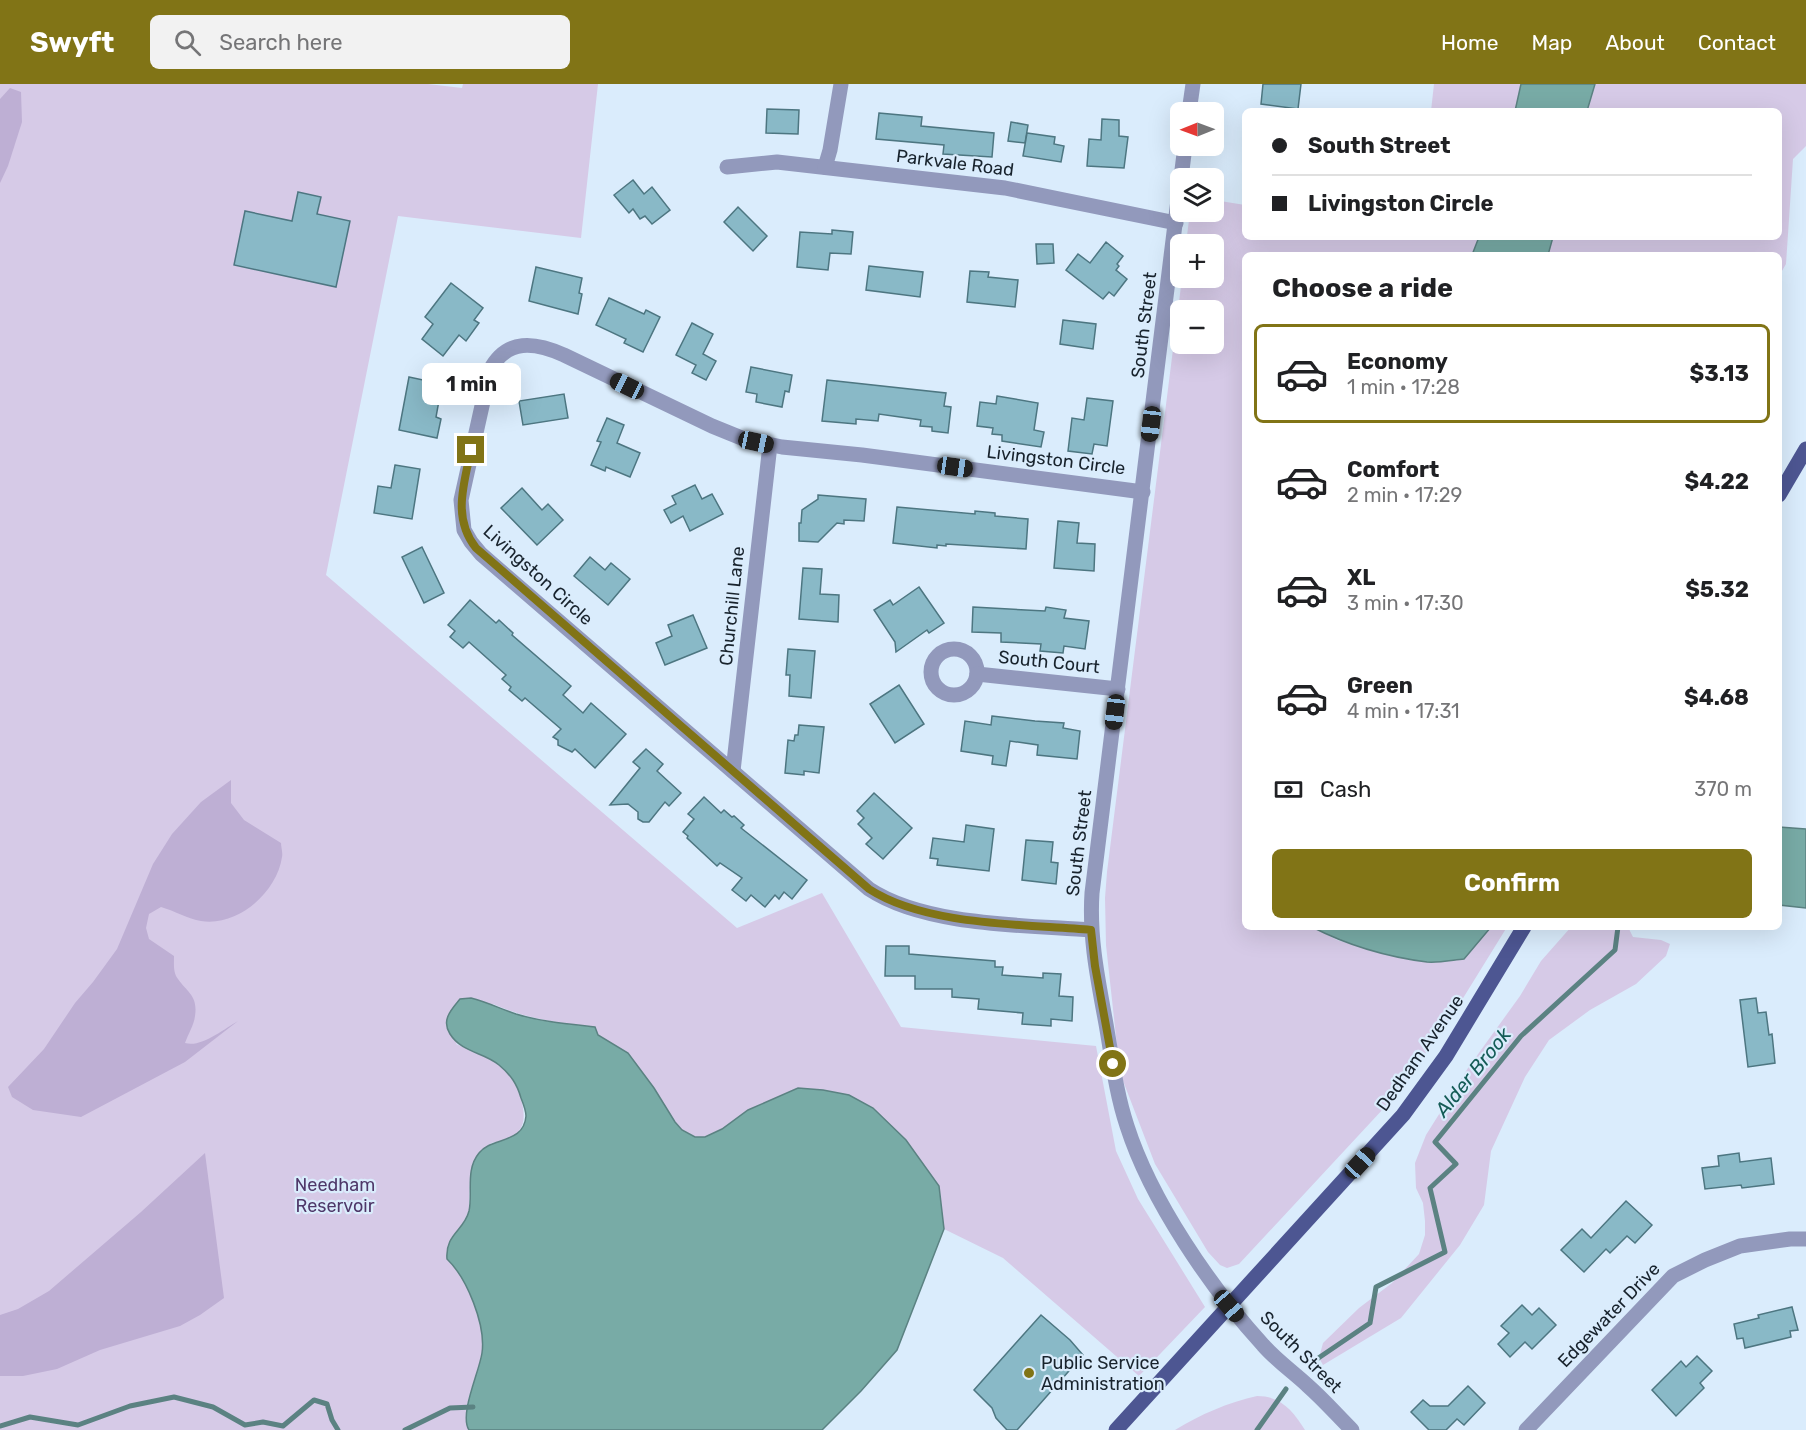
<!DOCTYPE html>
<meta charset="utf-8">
<style>
:root{--surface:#fff;--page:#f2f2f2;--text:#202124;--muted:#757577;--line:#e0e0e0;--accent:#817416}
body{margin:0;font-family:Rubik,sans-serif;background:var(--page);color:var(--text);height:100vh;display:flex;flex-direction:column;font-size:22px;white-space:nowrap}
*{box-sizing:border-box;margin:0}
p{font-size:20px;color:var(--muted)}
.icon{flex:none;width:33px;height:33px;fill:none;stroke:currentColor;stroke-width:2;stroke-linecap:round;stroke-linejoin:round}
.map{position:relative;flex:1;overflow:hidden}
.drawer{position:absolute;left:1242px;top:168px;width:540px;height:678px;display:flex;flex-direction:column;background:var(--surface);border-radius:9px;box-shadow:0 6px 24px #0002}
.drawer>*{flex:none}
.guide{position:absolute;left:1242px;top:24px;width:540px;height:132px;border-radius:9px;box-shadow:0 6px 24px #0002;display:grid;align-content:center;height:132px;padding:0 30px;background:var(--surface)}
.needle{width:39px;rotate:269deg}
.fabs{position:absolute;left:1170px;top:18px;display:grid;gap:12px}
.fabs a{display:grid;place-items:center;width:54px;height:54px;border-radius:9px;background:var(--surface);box-shadow:0 6px 24px #0002;font-size:30px}
.end{position:absolute;width:27px;height:27px;margin:-14px;border:8px solid #817416;background:#fff;box-shadow:0 0 0 3px #fff}
.from{border-radius:50%}
.bubble{position:absolute;height:42px;border-radius:9px;background:var(--surface);box-shadow:0 6px 24px #0002;font-size:20px;font-weight:700;line-height:42px;text-align:center}
.car{position:absolute;width:18px;height:36px;margin:-18px -9px;border-radius:8px;box-shadow:0 0 4px 2px #0007;background:linear-gradient(#222 24%,#8ab4d8 0 40%,#222 0 76%,#8ab4d8 0 86%,#222 0)}
.guide b{display:flex;align-items:center;gap:21px;height:57px;font-size:22px}
.guide b+b{border-top:2px solid var(--line)}
.guide i{width:15px;height:15px;background:var(--text)}
ul{padding:0;list-style:none}
li{display:flex;align-items:center;gap:18px;height:99px;margin:0 12px 9px;padding:0 18px;border:3px solid transparent;border-radius:9px}
li div{flex:1}
li b{display:block;font-size:22px}
li em{font-style:normal;font-weight:700}
li.active{border-color:var(--accent)}
li>.icon{width:54px;height:54px;stroke-width:1.5}
h2{padding:0 30px;font-size:27px;line-height:72px}
.pay{display:flex;align-items:center;gap:15px;height:66px;padding:0 30px;font-size:22px}
.pay p{margin-inline-start:auto}
.button{display:flex;gap:12px;margin-top:auto;padding:12px 30px}
.button a{flex:1;height:69px;border-radius:9px;background:var(--accent);color:#fff;font-size:24px;font-weight:700;line-height:69px;text-align:center}
header{display:flex;align-items:center;gap:36px;box-sizing:border-box;height:84px;padding:0 30px;background:var(--accent);color:#fff}
header strong{font-size:28px}
nav{display:flex;gap:33px;margin-inline-start:auto;font-size:21px}
.search{width:420px;height:54px;background:var(--page);display:flex;align-items:center;gap:15px;box-sizing:border-box;padding:0 21px;border-radius:9px;color:var(--muted);font-size:22px}
.map>svg:first-child{display:block}
.green{fill:#d6cae7;fill-rule:evenodd}
.forest{fill:#beafd4}
.water{fill:#78aba6;stroke:#5b8282;stroke-width:1.5}
.lines{fill:none;stroke-linecap:round;stroke-linejoin:round}
.stream{stroke:#5b8282;stroke-width:5}
.building{fill:#89b9c7;stroke:#4d7681;stroke-width:1.5}
.minor{stroke:#9299bc;stroke-width:15}
.tertiary{stroke:#9299bc;stroke-width:15}
.primary{stroke:#4d5692;stroke-width:15}
.route{stroke:#817416;stroke-width:8}
.poi-dot{fill:#817416;stroke:#daecfc;stroke-width:2}
.labels{text-anchor:middle;stroke-width:4.5;stroke-linejoin:round;paint-order:stroke}
.street-label{font-size:18px;fill:#18232d;stroke:#daecfc}
.park-label{font-size:18px;fill:#4f3869;stroke:#daecfc}
.poi-label{font-size:18px;fill:#18232d;stroke:#daecfc;text-anchor:start}
.water-label{font-size:20px;font-style:italic;fill:#155c57;stroke:#daecfc}
</style>
<header>
<strong>Swyft</strong>
<div class="search"><svg class="icon" aria-label="search" viewBox="0 0 24 24"><circle cx="10" cy="10" r="6"/><path d="M15 15l6 6"/></svg>Search here</div>
<nav><a>Home</a><a>Map</a><a>About</a><a>Contact</a></nav>
</header>
<div class="map">
<svg width="1806" height="1346" viewBox="0 0 1806 1346">
<rect width="100%" height="100%" fill="#daecfc"/>
<g class="green">
<path d="M0,0H428L462,4L463,0H598L581,154L398,132L326,491L737,844L822,809L901,943L1096,962L1116,1067L1138,1115L1205,1223L1139,1292L1003,1174L944,1145L939,1102L906,1056L748,1026L722,1045L705,1053H696L682,1046L675,1038L654,1004L628,969L598,951L595,943C559,939 526,935 493,920L456,960C470,966 488,971 499,980C511,990 517,1001 521,1015C529,1044 519,1054 491,1059L470,1095L469,1127L461,1142L451,1154L447,1175C467,1194 486,1241 482,1269C479,1289 458,1329 469,1346H0Z"/>
<path d="M1434,0H1521L1515,27H1431Z"/>
<path d="M1595,0H1806V62L1793,75L1786,180L1779,192V171H1548L1553,153H1779V27H1587Z"/>
<path d="M1214,116L1245,121V153H1479L1472,171H1245V745L1242,763L1245,791V843H1312L1337,856L1375,867L1477,860L1491,843H1507L1452,932L1397,1010L1239,1180L1227,1184L1220,1181L1208,1168L1155,1080L1120,989L1106,861L1105,814L1107,788L1182,194H1214V160H1186L1190,128H1214ZM1180,226H1214V260H1180Z"/>
<path d="M1571,843H1628L1633,853L1661,856L1670,860L1666,872L1636,900L1590,926L1549,956L1525,993L1491,1067L1484,1121L1460,1161L1401,1234L1323,1281L1319,1274L1323,1259L1359,1224L1392,1199L1419,1170L1425,1151V1137L1423,1119L1416,1104L1415,1079L1426,1051L1468,984L1520,912L1541,877Z"/>
<path d="M1257,1312C1281,1312 1293,1327 1305,1346H1175C1201,1330 1227,1319 1257,1312Z"/>
</g>
<g class="forest">
<path d="M10,4L21,8L22,38L8,82L0,99V15Z"/>
<path d="M231,696V719L244,736L281,759C281,763 283,769 282,773C277,808 238,843 201,837C188,835 175,827 161,823L149,830L146,844L149,855L174,872C174,880 173,889 178,895C188,909 198,912 195,932C194,941 188,950 185,959C201,964 224,945 238,937L185,978L81,1033L33,1026L12,1013L8,1003L44,965L75,919L93,898L117,865L153,780L172,750L201,718Z"/>
<path d="M205,1069L224,1214L200,1231L180,1242L100,1266L57,1285L23,1292H0V1231L18,1225L49,1207L141,1128Z"/>
</g>
<g class="water">
<path d="M1521,0H1595L1587,27H1515Z"/>
<path d="M1479,153H1553L1548,171H1472Z"/>
<path d="M1779,743L1806,745V824L1779,821Z"/>
<path d="M1312,843H1491L1464,875C1453,876 1439,879 1427,878C1388,873 1347,861 1312,843Z"/>
<path d="M471,914C487,918 501,925 516,930C542,938 568,940 595,943L598,951L628,969L654,1004L675,1038L682,1046L695,1053H705L722,1045L748,1026L798,1004L823,1006L849,1011L873,1024L906,1056L939,1102L944,1145L897,1266L861,1307L822,1346H469C459,1330 479,1289 482,1269C486,1241 467,1194 447,1175C445,1150 464,1147 469,1127C473,1109 465,1086 479,1069C491,1053 524,1060 526,1032C526,1027 523,1019 521,1014C517,1000 511,991 499,981C484,968 462,969 450,950C441,936 451,926 460,915Z"/>
</g>
<g class="lines">
<g class="stream">
<path d="M1314,1277L1370,1239L1376,1203L1445,1168L1430,1104L1456,1080L1435,1058L1521,952L1615,866L1618,843"/>
<path d="M0,1342L30,1333L78,1341L130,1322L174,1313L213,1323L245,1341L263,1338L283,1342L314,1316L327,1320L332,1336L338,1346"/>
<path d="M405,1346L450,1324L473,1323"/>
<path d="M1257,1346L1286,1305"/>
</g>
</g>
<g class="building">
<path d="M1263,0H1301L1298,25L1261,20Z"/>
<path d="M767,25L799,26L798,50L766,49Z"/>
<path d="M879,29L922,33L921,42L994,49L992,73L943,70L944,61L876,55Z"/>
<path d="M1102,35L1119,36V52L1128,53L1124,84L1087,82L1089,55L1101,56Z"/>
<path d="M1011,38L1028,41L1025,59L1008,57Z"/>
<path d="M1027,49L1055,53L1054,60L1064,62L1061,78L1023,72Z"/>
<path d="M633,96L644,110L652,103L670,126L652,140L645,132L640,135L633,125L629,129L614,111Z"/>
<path d="M298,108L321,113L317,130L350,137L336,203L234,181L245,127L292,137Z"/>
<path d="M738,123L767,152L753,167L724,138Z"/>
<path d="M832,146L853,148L851,170L830,169L828,186L797,183L800,148L832,150Z"/>
<path d="M1106,158L1123,172L1117,180L1119,182L1116,186L1127,195L1114,212L1109,208L1103,215L1066,186L1078,170L1090,179Z"/>
<path d="M1036,160H1053L1054,179L1037,180Z"/>
<path d="M869,182L923,188L920,213L866,206Z"/>
<path d="M536,183L582,194L579,209L582,210L578,230L529,217Z"/>
<path d="M970,187L989,188L988,193L1018,196L1015,223L967,218Z"/>
<path d="M451,199L483,224L474,236L479,239L466,257L459,251L443,272L422,255L433,240L425,233Z"/>
<path d="M609,214L644,230L646,226L660,233L643,268L624,259L626,255L596,241Z"/>
<path d="M1063,236L1096,240L1093,265L1060,260Z"/>
<path d="M692,239L713,250L703,270L716,277L706,296L692,289L696,281L676,271Z"/>
<path d="M751,283L792,291L789,308L785,307L782,323L756,318L757,310L746,308Z"/>
<path d="M409,293L442,300L436,333L441,335L437,354L399,346Z"/>
<path d="M827,296L946,309L944,322L951,323L948,349L932,347V343L920,342L921,336L879,330L878,337L856,335V340L822,337Z"/>
<path d="M564,310L568,334L523,341L519,317Z"/>
<path d="M997,312L1038,319L1034,346L1044,348L1041,363L1002,357V351L992,350L993,344L977,342L980,318L996,320Z"/>
<path d="M1087,314L1113,317L1107,362L1094,360L1092,370L1068,367L1072,334L1084,336Z"/>
<path d="M607,334L624,341L617,359L640,369L630,393L606,383L605,387L591,381L601,358L597,357Z"/>
<path d="M395,381L420,385L412,435L374,429L378,402L391,404Z"/>
<path d="M695,401L702,415L712,410L723,430L690,447L683,432L671,439L664,426L676,420L672,412Z"/>
<path d="M522,404L542,426L548,420L563,436L537,461L501,424Z"/>
<path d="M818,411L866,415L864,437L844,436V440L837,439L818,458L799,457V439H801L802,426L818,415Z"/>
<path d="M897,423L975,430V427L995,429V432L1028,435L1026,465L946,460V462L937,461V464L893,459Z"/>
<path d="M1058,437L1079,439L1077,459L1095,460L1094,487L1054,484Z"/>
<path d="M422,463L444,509L424,519L402,473Z"/>
<path d="M590,473L605,486L611,479L630,495L608,521L574,492Z"/>
<path d="M803,484L822,485L820,510L839,511L838,538L799,535Z"/>
<path d="M919,503L944,539L929,549L927,546L896,568L895,558L874,526L890,516L893,521Z"/>
<path d="M470,516L496,539L499,536L513,549L512,551L571,602L563,611L583,629L591,619L626,650L595,684L575,665L572,668L558,661V656L553,653L561,645L525,614L522,617L509,606L511,603L502,595L506,591L469,558L463,564L450,553L455,547L448,541Z"/>
<path d="M973,523L1045,527L1046,523L1066,526L1064,534L1089,537L1085,565L1064,562L1063,569L1040,567L1041,560L1001,558V549L972,548Z"/>
<path d="M693,531L707,564L665,581L656,559L672,552L668,541Z"/>
<path d="M788,565L815,567L811,614L789,612L790,591H786Z"/>
<path d="M899,601L924,640L895,659L870,620Z"/>
<path d="M992,632L1035,637L1064,639L1063,644L1080,647L1077,675L1037,671L1038,661L1010,657L1006,682L992,680L993,672L961,667L965,637L991,641Z"/>
<path d="M799,641L824,643L819,689L804,687V691L785,689L788,656L794,657L795,651H798Z"/>
<path d="M646,665L663,680L657,687L681,709L669,722L665,718L649,738H643L638,735V728L628,720L610,721L640,684L633,678Z"/>
<path d="M874,709L912,744L883,775L866,760L872,754L858,740L864,734L857,727Z"/>
<path d="M704,713L721,729L724,726L732,733L734,732L744,741L741,744L807,796L792,815L784,808L779,815L775,811L765,823L751,811L746,817L732,806L742,794L720,779L717,782L687,754L688,752L683,748L694,735L688,730Z"/>
<path d="M966,741L994,745L989,787L937,781L938,775L930,774L933,754L964,758Z"/>
<path d="M1026,756L1053,758L1051,778L1058,779L1056,800L1022,796Z"/>
<path d="M886,862H909V870L995,877V883H1003L1002,891L1043,894V889L1061,890L1059,912L1073,913L1072,937L1051,935V942L1022,940L1023,929L978,925L979,915L952,913V905H915V892H885Z"/>
<path d="M1756,914L1758,929L1766,928L1769,951L1772,950L1775,979L1748,983L1740,916Z"/>
<path d="M1739,1069L1740,1078L1771,1074L1774,1100L1742,1104L1741,1101L1705,1105L1702,1084L1719,1082L1718,1072Z"/>
<path d="M1626,1117L1652,1141L1635,1159L1627,1152L1610,1169L1606,1165L1584,1188L1561,1166L1582,1145L1591,1154Z"/>
<path d="M1522,1221L1532,1231L1539,1224L1556,1241L1532,1265L1525,1258L1510,1273L1498,1260L1509,1249L1501,1242Z"/>
<path d="M1792,1223L1798,1246L1790,1247L1791,1253L1745,1264L1743,1254L1737,1255L1734,1240L1759,1234L1758,1231Z"/>
<path d="M1041,1231L1070,1256L1083,1271L1017,1346H1007L996,1334L992,1324L974,1306Z"/>
<path d="M1697,1272L1712,1287L1700,1299L1704,1304L1676,1332L1652,1306L1681,1277L1686,1283Z"/>
<path d="M1468,1302L1485,1319L1464,1341L1457,1335L1446,1346H1429L1411,1328L1423,1316L1430,1322H1448Z"/>
</g>
<g class="lines">
<g class="minor">
<path d="M727,83L777,78L1005,104L1176,139"/>
<path d="M825,83L830,66L841,0"/>
<circle cx="954" cy="588" r="23"/>
<path d="M977,590L1118,605"/>
<path d="M733,687L770,361"/>
<path d="M1091,846C1024,841 925,842 869,805L481,470L471,458L464,446L461,416L490,286C507,254 535,258 564,271L712,342L744,355L782,363L862,371L1143,408"/>
<path d="M1526,1346L1673,1192L1705,1176L1740,1162L1790,1155H1806"/>
</g>
<g class="tertiary">
<path d="M1189,28L1193,0"/>
<path d="M1181,94L1185,62"/>
<path d="M1180,100L1092,809C1089,854 1098,896 1106,940C1112,974 1116,1009 1127,1042C1151,1117 1211,1204 1263,1261C1276,1276 1293,1288 1307,1301C1323,1315 1337,1331 1352,1346"/>
</g>
<g class="primary">
<path d="M1779,411L1806,365"/>
<path d="M1116,1346L1403,1031L1446,972L1524,843"/>
</g>
</g>
<g class="lines">
<path class="route" d="M471,366C464,400 452,434 476,464L869,805C926,842 1024,840 1091,846L1095,882L1113,980"/>
</g>
<circle class="poi-dot" cx="1029" cy="1289" r="6"/>
<g class="labels">
<g class="street-label">
<text transform="translate(955 79) rotate(7)" y="6">Parkvale Road</text>
<text transform="translate(1144 241) rotate(-83)" y="6">South Street</text>
<text transform="translate(1056 376) rotate(7)" y="6">Livingston Circle</text>
<text transform="translate(538 491) rotate(42)" y="6">Livingston Circle</text>
<text transform="translate(732 522) rotate(-84)" y="6">Churchill Lane</text>
<text transform="translate(1049 578) rotate(6)" y="6">South Court</text>
<text transform="translate(1079 759) rotate(-83)" y="6">South Street</text>
<text transform="translate(1420 969) rotate(-55)" y="6">Dedham Avenue</text>
<text transform="translate(1609 1231) rotate(-46)" y="6">Edgewater Drive</text>
<text transform="translate(1301 1268) rotate(45)" y="6">South Street</text>
</g>
<g class="park-label">
<text x="335" y="1107">Needham<tspan x="335" dy="21">Reservoir</tspan></text>
</g>
<g class="poi-label">
<text x="1041" y="1285">Public Service<tspan x="1041" dy="21">Administration</tspan></text>
</g>
<g class="water-label">
<text transform="translate(1473 988) rotate(-51)" y="7">Alder Brook</text>
</g>
</g>
</svg>
<div class="fabs">
<a><svg class="needle" viewBox="-14 -14 28 28"><path d="M0-13l5 13h-10z" fill="#e53935"/><path d="M0 13l5-13h-10z" fill="#757577"/></svg></a>
<a><svg class="icon" aria-label="layers" viewBox="0 0 24 24"><path d="M12 4l9 5-9 5-9-5zM3 14l9 5 9-5"/></svg></a>
<a>+</a>
<a>−</a>
</div>
<i class="end from" style="left:1113px;top:980px"></i>
<i class="end" style="left:471px;top:366px"></i>
<div class="bubble" style="left:422px;top:279px;width:99px">1 min</div>
<i class="car" style="left:627px;top:302px;rotate:296deg"></i>
<i class="car" style="left:1151px;top:340px;rotate:187deg"></i>
<i class="car" style="left:756px;top:358px;rotate:102deg"></i>
<i class="car" style="left:955px;top:383px;rotate:98deg"></i>
<i class="car" style="left:1115px;top:628px;rotate:187deg"></i>
<i class="car" style="left:1360px;top:1079px;rotate:43deg"></i>
<i class="car" style="left:1229px;top:1222px;rotate:139deg"></i>
<div class="guide">
<b><i class="from"></i>South Street</b>
<b><i></i>Livingston Circle</b>
</div>
<section class="drawer">
<h2>Choose a ride</h2>
<ul>
<li class="active"><svg class="icon" aria-label="car" viewBox="0 0 24 24"><path d="M5 17H2v-5l4-1 3-4h7l3 4 3 1v5h-3M9 17h6M6 11h13"/><circle cx="7" cy="17" r="2"/><circle cx="17" cy="17" r="2"/></svg><div><b>Economy</b><p>1 min · 17:28</p></div><em>$3.13</em></li>
<li><svg class="icon" aria-label="car" viewBox="0 0 24 24"><path d="M5 17H2v-5l4-1 3-4h7l3 4 3 1v5h-3M9 17h6M6 11h13"/><circle cx="7" cy="17" r="2"/><circle cx="17" cy="17" r="2"/></svg><div><b>Comfort</b><p>2 min · 17:29</p></div><em>$4.22</em></li>
<li><svg class="icon" aria-label="car" viewBox="0 0 24 24"><path d="M5 17H2v-5l4-1 3-4h7l3 4 3 1v5h-3M9 17h6M6 11h13"/><circle cx="7" cy="17" r="2"/><circle cx="17" cy="17" r="2"/></svg><div><b>XL</b><p>3 min · 17:30</p></div><em>$5.32</em></li>
<li><svg class="icon" aria-label="car" viewBox="0 0 24 24"><path d="M5 17H2v-5l4-1 3-4h7l3 4 3 1v5h-3M9 17h6M6 11h13"/><circle cx="7" cy="17" r="2"/><circle cx="17" cy="17" r="2"/></svg><div><b>Green</b><p>4 min · 17:31</p></div><em>$4.68</em></li>
</ul>
<div class="pay"><svg class="icon" aria-label="cash" viewBox="0 0 24 24"><path d="M3 7h18v10H3z"/><circle cx="12" cy="12" r="2"/></svg>Cash<p>370 m</p></div>
<div class="button"><a>Confirm</a></div>
</section>
</div>
